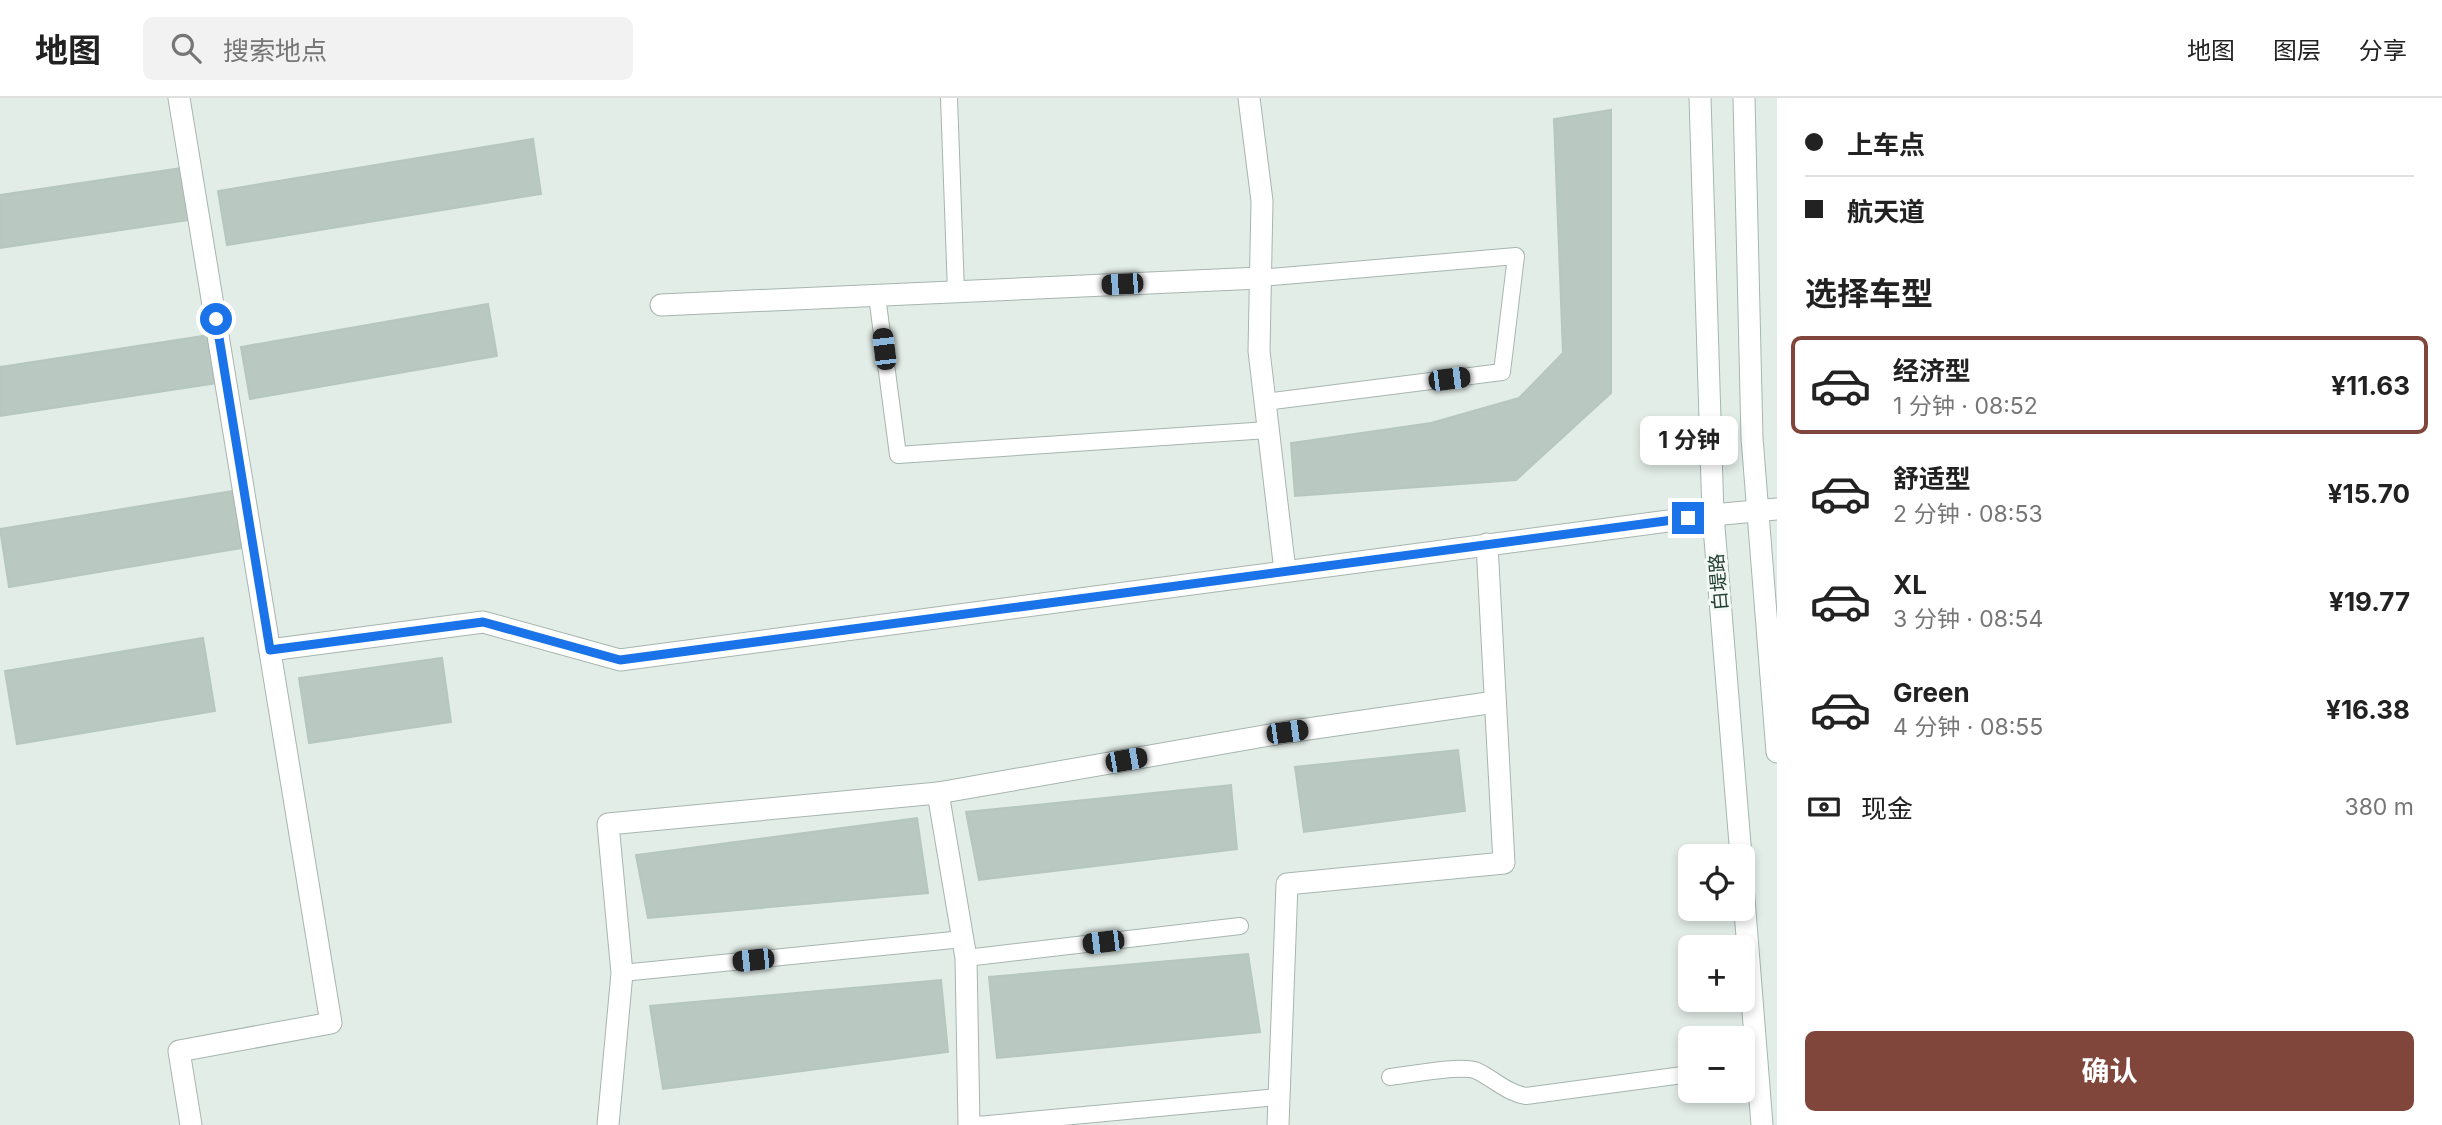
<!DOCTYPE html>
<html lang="zh">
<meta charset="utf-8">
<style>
:root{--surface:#fff;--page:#f2f2f2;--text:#222;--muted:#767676;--line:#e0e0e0;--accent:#80463c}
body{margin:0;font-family:Inter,"Noto Sans SC",sans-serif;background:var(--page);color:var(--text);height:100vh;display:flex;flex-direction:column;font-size:26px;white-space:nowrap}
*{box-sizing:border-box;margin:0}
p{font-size:23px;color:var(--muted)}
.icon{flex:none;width:38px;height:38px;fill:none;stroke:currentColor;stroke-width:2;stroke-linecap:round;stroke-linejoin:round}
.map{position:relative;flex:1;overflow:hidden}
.sheet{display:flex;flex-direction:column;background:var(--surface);width:665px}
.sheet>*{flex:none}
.hud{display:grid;align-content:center;height:154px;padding:0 28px;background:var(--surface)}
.controls{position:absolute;left:1678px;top:746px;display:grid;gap:14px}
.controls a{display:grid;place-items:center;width:77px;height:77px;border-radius:10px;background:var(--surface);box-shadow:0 4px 10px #0003;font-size:35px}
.end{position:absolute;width:32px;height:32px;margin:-16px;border:9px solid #1a73e8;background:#fff;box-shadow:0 0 0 4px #fff}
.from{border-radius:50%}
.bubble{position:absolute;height:49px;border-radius:10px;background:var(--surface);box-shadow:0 4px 10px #0003;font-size:23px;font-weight:700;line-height:49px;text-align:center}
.car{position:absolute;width:21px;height:42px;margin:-21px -10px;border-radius:9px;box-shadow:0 0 5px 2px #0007;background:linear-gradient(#222 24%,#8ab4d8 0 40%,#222 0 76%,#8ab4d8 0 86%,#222 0)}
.hud b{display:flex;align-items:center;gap:24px;height:66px;font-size:26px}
.hud b+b{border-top:2px solid var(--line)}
.hud i{width:18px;height:18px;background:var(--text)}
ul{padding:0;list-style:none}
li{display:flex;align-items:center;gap:21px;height:98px;margin:0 14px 10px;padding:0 14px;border:4px solid transparent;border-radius:10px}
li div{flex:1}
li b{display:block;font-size:26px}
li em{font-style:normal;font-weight:700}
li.on{border-color:var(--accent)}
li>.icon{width:63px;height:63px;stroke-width:1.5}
h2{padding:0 28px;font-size:32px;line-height:84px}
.pay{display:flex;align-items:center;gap:18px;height:77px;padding:0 28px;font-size:26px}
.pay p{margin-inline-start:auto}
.action{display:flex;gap:14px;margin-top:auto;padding:14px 28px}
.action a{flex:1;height:80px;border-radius:10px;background:var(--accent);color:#fff;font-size:28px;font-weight:700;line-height:80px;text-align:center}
header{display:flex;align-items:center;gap:42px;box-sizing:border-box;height:98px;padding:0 35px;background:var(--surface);border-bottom:2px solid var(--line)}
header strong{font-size:33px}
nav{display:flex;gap:38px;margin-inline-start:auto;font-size:24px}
.search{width:490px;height:63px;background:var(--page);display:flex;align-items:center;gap:18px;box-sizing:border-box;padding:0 24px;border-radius:10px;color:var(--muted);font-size:26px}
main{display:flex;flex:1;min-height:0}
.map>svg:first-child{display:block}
.building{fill:#b9c8c1;stroke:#b6c7be;stroke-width:2}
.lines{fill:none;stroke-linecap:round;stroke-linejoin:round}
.service-casing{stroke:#a6b5af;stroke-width:18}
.minor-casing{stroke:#a6b5af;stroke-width:23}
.tertiary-casing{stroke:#a6b5af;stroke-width:23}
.secondary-casing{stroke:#a2b9af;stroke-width:23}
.service{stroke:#fff;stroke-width:16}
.minor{stroke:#fff;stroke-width:21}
.tertiary{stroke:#fff;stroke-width:21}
.secondary{stroke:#fff;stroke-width:21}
.route{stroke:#1a73e8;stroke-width:9}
.labels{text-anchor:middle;stroke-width:6;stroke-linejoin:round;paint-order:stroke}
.street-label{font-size:19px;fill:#233f35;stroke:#f4f9f6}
</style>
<header>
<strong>地图</strong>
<div class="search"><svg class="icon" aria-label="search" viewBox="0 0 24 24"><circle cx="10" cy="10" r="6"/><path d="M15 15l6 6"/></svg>搜索地点</div>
<nav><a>地图</a><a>图层</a><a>分享</a></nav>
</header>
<main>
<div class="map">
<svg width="1777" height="1027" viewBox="0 0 1777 1027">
<rect width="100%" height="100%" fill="#e3ede8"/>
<g class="building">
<path d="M1611,12V295L1516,382L1295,398L1291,345L1431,325L1519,300L1563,255L1554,21Z"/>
<path d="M533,41L541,96L227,147L218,93Z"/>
<path d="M182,70L189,122L0,150V97Z"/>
<path d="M488,206L497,258L250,301L241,249Z"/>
<path d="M210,237L218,285L0,318V269Z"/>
<path d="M233,393L242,450L9,489L0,431Z"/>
<path d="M203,540L215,613L17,646L5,573Z"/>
<path d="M442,560L451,624L309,645L299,580Z"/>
<path d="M1458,652L1465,713L1304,734L1295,669Z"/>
<path d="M1231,687L1237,751L979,782L966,714Z"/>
<path d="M917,720L928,795L648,820L636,757Z"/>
<path d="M1248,856L1260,934L997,960L989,879Z"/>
<path d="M941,882L948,954L663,991L650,908Z"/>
</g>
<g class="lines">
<g class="service-casing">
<g id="service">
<path d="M949,0L956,194"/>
<path d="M1260,180L1516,158L1502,274L1265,304"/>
<path d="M877,198L898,357L1268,332"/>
<path d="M966,860L1240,828"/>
<path d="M622,875L963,841"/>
<path d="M1390,979C1408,977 1463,966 1477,973C1494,981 1507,995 1526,998L1690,976"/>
<path d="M977,1027L1277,999"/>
</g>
</g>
<g class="minor-casing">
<g id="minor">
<path d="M179,0L331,925L179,953L191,1027"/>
<path d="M1249,0L1262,103L1259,253L1285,473"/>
<path d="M661,207L1260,180"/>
<path d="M270,552L483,524L620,562L1713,417"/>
<path d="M938,695L966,860L969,1027"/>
<path d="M608,1027L622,875L608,726L938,695L1287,634L1495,604"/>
<path d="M1278,1027L1287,786L1504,765L1487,446"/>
</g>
</g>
<g class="tertiary-casing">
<path id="tertiary" d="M1713,417L1777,411"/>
</g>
<g class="secondary-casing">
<g id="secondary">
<path d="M1700,0L1713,417L1741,758"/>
<path d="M1744,0L1752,340L1777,654"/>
<path d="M1743,788L1762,1027"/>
</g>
</g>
<use href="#service" class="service"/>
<use href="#minor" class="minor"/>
<use href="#tertiary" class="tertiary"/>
<use href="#secondary" class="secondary"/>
</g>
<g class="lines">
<path class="route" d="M216,221L270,552L483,524L620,562L1688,420"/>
</g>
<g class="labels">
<g class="street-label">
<text transform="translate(1718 484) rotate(-95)" y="7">白堤路</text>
</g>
</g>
</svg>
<div class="controls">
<a><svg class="icon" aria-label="locate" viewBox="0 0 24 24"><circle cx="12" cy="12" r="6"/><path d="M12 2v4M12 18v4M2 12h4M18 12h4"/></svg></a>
<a>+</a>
<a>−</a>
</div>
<i class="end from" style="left:216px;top:221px"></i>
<i class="end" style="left:1688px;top:420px"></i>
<div class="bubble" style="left:1640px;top:318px;width:98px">1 分钟</div>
<i class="car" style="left:1122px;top:186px;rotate:267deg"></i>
<i class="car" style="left:884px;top:251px;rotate:353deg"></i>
<i class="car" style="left:1449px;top:281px;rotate:83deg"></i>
<i class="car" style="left:1287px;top:634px;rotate:82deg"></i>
<i class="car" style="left:1126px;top:662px;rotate:80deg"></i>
<i class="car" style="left:1103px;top:844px;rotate:263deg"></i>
<i class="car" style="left:753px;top:862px;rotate:264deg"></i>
</div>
<section class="sheet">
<div class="hud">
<b><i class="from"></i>上车点</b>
<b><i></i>航天道</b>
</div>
<h2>选择车型</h2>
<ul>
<li class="on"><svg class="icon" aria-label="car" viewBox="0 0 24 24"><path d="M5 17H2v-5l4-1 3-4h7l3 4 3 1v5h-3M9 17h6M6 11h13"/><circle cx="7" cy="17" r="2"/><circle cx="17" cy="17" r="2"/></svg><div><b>经济型</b><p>1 分钟 · 08:52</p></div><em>¥11.63</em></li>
<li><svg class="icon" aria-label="car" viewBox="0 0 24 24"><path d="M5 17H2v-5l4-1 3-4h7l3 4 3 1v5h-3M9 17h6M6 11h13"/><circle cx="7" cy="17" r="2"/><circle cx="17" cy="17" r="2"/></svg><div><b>舒适型</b><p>2 分钟 · 08:53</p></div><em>¥15.70</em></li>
<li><svg class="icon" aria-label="car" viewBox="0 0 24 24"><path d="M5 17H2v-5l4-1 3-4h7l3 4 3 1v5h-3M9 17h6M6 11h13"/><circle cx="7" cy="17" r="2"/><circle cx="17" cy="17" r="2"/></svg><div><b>XL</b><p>3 分钟 · 08:54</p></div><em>¥19.77</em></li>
<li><svg class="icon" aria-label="car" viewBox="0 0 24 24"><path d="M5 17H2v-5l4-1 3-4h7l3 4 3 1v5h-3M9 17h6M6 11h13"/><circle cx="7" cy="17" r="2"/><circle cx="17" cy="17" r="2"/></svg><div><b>Green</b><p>4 分钟 · 08:55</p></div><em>¥16.38</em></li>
</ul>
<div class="pay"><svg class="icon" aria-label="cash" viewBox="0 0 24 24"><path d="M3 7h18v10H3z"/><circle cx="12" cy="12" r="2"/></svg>现金<p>380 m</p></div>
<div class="action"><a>确认</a></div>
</section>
</main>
